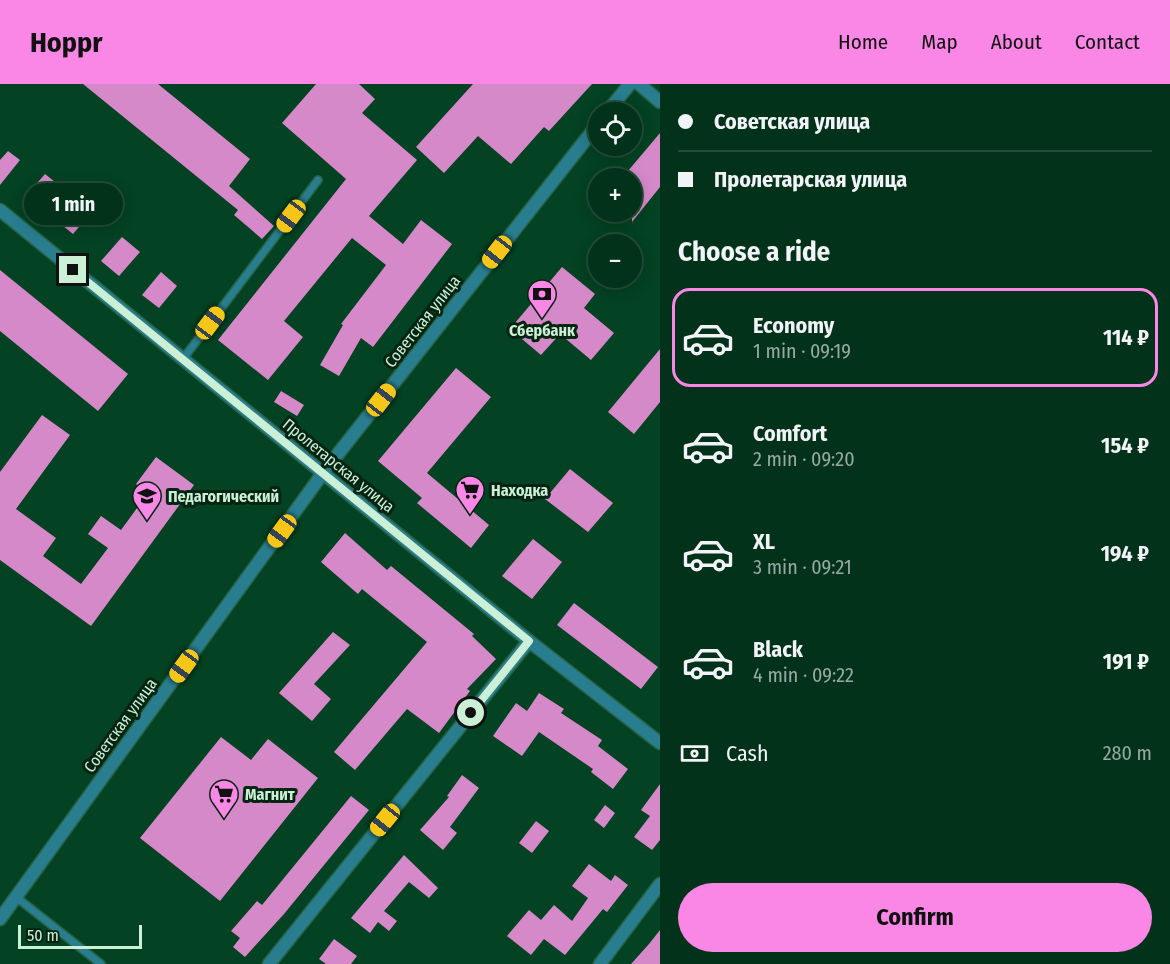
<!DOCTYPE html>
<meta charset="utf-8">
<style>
:root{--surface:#02321a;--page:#0c3a23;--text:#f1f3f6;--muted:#96aaa2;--line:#234d39;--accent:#fa87e6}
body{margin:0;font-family:"Fira Sans Condensed",sans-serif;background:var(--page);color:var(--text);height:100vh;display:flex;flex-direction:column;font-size:22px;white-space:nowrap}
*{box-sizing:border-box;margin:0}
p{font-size:20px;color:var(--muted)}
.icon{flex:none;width:33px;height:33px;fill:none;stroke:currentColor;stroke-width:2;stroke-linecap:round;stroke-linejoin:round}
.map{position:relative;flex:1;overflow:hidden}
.sheet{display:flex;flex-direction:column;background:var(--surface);width:510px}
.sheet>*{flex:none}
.guide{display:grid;align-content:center;height:132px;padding:0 18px;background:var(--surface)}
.controls{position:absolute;left:588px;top:18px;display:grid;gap:12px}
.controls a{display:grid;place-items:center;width:54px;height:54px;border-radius:50%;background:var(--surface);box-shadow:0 3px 15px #0003,0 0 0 2px var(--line);font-size:30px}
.scale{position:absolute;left:18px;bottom:15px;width:124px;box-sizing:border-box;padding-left:6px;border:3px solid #ccf0d6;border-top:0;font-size:16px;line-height:21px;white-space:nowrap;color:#ccf0d6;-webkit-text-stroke:4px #052512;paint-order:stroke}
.end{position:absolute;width:27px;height:27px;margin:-14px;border:8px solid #ccf0d6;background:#111;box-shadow:0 0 0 3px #111}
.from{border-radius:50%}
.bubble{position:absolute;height:42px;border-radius:21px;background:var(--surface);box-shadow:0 3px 15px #0003,0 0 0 2px var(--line);font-size:20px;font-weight:700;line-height:42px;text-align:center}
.car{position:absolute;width:18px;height:36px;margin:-18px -9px;border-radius:8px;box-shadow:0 0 4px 2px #0007;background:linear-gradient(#f5c518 24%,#345 0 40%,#f5c518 0 76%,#345 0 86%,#f5c518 0)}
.guide b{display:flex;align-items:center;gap:21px;height:57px;font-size:22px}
.guide b+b{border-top:2px solid var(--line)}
.guide i{width:15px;height:15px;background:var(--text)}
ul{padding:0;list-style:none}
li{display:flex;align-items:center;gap:18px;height:99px;margin:0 12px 9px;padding:0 6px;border:3px solid transparent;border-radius:18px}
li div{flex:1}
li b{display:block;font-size:22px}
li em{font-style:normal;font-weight:700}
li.selected{border-color:var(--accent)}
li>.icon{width:54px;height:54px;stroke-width:1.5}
h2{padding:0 18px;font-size:27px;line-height:72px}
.pay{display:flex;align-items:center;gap:15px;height:66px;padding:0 18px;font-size:22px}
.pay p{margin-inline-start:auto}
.action{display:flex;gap:12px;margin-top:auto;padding:12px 18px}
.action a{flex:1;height:69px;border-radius:36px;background:var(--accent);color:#111;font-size:24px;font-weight:700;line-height:69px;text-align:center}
header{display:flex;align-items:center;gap:36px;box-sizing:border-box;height:84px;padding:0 30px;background:var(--accent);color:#111}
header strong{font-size:28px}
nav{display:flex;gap:33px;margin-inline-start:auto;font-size:21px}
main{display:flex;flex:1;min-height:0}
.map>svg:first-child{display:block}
.building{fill:#d689c8}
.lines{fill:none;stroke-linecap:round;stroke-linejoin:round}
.service-casing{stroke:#276142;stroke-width:10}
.minor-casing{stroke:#276142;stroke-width:15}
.service{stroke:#287d8f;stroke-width:7}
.minor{stroke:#287d8f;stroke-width:12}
.route{stroke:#ccf0d6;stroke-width:8}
.labels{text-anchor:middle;stroke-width:6;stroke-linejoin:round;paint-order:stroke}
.street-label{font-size:16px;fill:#ccf0d6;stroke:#052512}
.poi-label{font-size:16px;font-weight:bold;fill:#ccf0d6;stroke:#052512;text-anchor:start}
</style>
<header>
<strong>Hoppr</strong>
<nav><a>Home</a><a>Map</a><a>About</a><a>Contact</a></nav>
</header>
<main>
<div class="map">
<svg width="660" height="880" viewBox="0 0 660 880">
<rect width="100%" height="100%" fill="#034222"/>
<g class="building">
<path d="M83,0H158L250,75L229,102L274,142L262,155L234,131L238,126Z"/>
<path d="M316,0H359L375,15L362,29L417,76L369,132L403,160L421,136L452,160L373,263L361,254L339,292L320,281L343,241L341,240L386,181L352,154L284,237L303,253L268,296L218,256L346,95L282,39Z"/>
<path d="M473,0H592L549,47L544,43L511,80L478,52L444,89L416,63Z"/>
<path d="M660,49V103L632,138V94H622Z"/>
<path d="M8,67L20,76L0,101V76Z"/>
<path d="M45,90L70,110L63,119L84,137L73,150L26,112Z"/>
<path d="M122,153L140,168L119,192L101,177Z"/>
<path d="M562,183L595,210L584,224L614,249L591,276L560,250L541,271L510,245Z"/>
<path d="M0,186L128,290L98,327L0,247Z"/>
<path d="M161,188L177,202L159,224L142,211Z"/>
<path d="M660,265V318L634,350L608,328Z"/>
<path d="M456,284L491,313L427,389L489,441L471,464L417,419L422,414L378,377Z"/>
<path d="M281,307L304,321L297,332L274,318Z"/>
<path d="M42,331L70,351L16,425L56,454L43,472L81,500L108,464L88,450L101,432L121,446L148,409L136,400L156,373L194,401L91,542L0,476V388Z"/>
<path d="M570,385L613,419L588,448L545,415Z"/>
<path d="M345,449L387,486L391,482L474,550L472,552L496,575L467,605L470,607L439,649L407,625L355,686L334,668L427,558L362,505L358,510L321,478Z"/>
<path d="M533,455L562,478L532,515L502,492Z"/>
<path d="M574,519L658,583L641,605L557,541Z"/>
<path d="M333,548L350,561L314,600L331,615L312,637L279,609Z"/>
<path d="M539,609L564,625L561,629L602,656L598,662L628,685L613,705L591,688L593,685L539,648L522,672L493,652L516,619L527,627Z"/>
<path d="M221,653L251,676L268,655L318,694L220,817L140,754Z"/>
<path d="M462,691L479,704L450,743L457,749L443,766L420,746L449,713L447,712Z"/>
<path d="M660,700V756L652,766L634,753L650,732L641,726Z"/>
<path d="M351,712L369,726L284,830L245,873L233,863L240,854L231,847L257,817L262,821Z"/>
<path d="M605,721L615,729L604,744L594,736Z"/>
<path d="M536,737L549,747L532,769L519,759Z"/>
<path d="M404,771L438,804L429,814L409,798L384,827L397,837L389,847L378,838L370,849L351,834Z"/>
<path d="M589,780L611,797L615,791L628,801L607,828L603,825L565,871L544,855L531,871L507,852L529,826L541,836L554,821L572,837L588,814L572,802Z"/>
<path d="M660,846V880H631L649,860Z"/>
<path d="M334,855L357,872L351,880H326L319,875Z"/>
</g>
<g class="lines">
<g class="service-casing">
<g id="service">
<path d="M183,275L318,96"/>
<path d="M16,813L101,880"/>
</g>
</g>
<g class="minor-casing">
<g id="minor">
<path d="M639,0L660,18"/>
<path d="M607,28L630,0"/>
<path d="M0,126L529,557L660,659"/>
<path d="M0,835L323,389L598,40"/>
<path d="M269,880L529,557"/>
<path d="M600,880L660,800"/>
</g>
</g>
<use href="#service" class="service"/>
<use href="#minor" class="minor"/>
</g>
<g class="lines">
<path class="route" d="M73,186L529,557L471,629"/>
</g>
<defs>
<g id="bank-pin" transform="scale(1.5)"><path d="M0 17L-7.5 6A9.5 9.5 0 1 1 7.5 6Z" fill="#fa87e6" stroke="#052512"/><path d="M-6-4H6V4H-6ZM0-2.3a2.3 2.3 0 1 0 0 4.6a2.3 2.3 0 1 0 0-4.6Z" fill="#111"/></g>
<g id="supermarket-pin" transform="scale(1.5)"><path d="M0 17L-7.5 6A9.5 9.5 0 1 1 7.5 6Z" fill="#fa87e6" stroke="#052512"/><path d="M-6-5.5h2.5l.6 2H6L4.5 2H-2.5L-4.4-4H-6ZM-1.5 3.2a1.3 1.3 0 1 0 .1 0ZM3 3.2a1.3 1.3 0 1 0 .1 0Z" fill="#111"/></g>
<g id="university-pin" transform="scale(1.5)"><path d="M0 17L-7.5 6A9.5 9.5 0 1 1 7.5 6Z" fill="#fa87e6" stroke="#052512"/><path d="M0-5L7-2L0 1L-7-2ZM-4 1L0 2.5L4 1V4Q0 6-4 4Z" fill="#111"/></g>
</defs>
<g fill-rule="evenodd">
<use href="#bank-pin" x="542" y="210"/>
<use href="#supermarket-pin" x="470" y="406"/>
<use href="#university-pin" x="147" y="412"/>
<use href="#supermarket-pin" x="224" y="710"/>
</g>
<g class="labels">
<g class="street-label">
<text transform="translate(422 237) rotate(-52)" y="6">Советская улица</text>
<text transform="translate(339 381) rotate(39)" y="6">Пролетарская улица</text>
<text transform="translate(120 641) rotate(-54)" y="6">Советская улица</text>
</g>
<g class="poi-label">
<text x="542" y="252" text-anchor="middle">Сбербанк</text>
<text x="491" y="412">Находка</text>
<text x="168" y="418">Педагогический</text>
<text x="245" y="716">Магнит</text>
</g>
</g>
</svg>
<div class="controls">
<a><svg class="icon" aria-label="locate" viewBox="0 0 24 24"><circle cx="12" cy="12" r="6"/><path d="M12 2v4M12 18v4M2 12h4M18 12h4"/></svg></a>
<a>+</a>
<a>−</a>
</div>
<div class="scale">50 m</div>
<i class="end from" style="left:471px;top:629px"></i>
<i class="end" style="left:73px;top:186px"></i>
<div class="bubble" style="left:24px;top:99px;width:99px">1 min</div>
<i class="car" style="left:291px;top:132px;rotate:217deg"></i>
<i class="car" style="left:497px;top:168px;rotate:218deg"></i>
<i class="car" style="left:210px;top:239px;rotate:37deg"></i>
<i class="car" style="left:381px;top:316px;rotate:38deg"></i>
<i class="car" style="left:282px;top:447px;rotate:216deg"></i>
<i class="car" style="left:184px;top:582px;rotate:216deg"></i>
<i class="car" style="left:385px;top:736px;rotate:219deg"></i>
</div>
<section class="sheet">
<div class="guide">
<b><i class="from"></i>Советская улица</b>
<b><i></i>Пролетарская улица</b>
</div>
<h2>Choose a ride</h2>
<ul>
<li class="selected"><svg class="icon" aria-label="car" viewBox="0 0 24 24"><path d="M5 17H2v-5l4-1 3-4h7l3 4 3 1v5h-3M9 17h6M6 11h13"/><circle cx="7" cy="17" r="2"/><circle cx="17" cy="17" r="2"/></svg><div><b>Economy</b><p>1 min · 09:19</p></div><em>114 ₽</em></li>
<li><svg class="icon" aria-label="car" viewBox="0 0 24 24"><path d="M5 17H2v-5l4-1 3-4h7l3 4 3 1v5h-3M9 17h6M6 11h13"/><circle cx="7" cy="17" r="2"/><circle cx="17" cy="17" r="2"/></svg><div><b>Comfort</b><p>2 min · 09:20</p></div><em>154 ₽</em></li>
<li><svg class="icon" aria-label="car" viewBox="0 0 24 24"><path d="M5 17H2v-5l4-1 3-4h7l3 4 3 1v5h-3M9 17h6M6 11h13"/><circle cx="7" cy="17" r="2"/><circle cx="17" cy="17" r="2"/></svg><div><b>XL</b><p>3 min · 09:21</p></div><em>194 ₽</em></li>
<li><svg class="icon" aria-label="car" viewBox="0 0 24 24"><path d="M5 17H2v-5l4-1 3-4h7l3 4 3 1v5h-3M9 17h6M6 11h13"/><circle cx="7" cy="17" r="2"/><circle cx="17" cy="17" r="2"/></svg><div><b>Black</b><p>4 min · 09:22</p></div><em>191 ₽</em></li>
</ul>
<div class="pay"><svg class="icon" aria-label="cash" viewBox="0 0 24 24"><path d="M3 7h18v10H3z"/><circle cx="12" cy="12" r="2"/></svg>Cash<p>280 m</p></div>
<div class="action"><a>Confirm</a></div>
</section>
</main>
